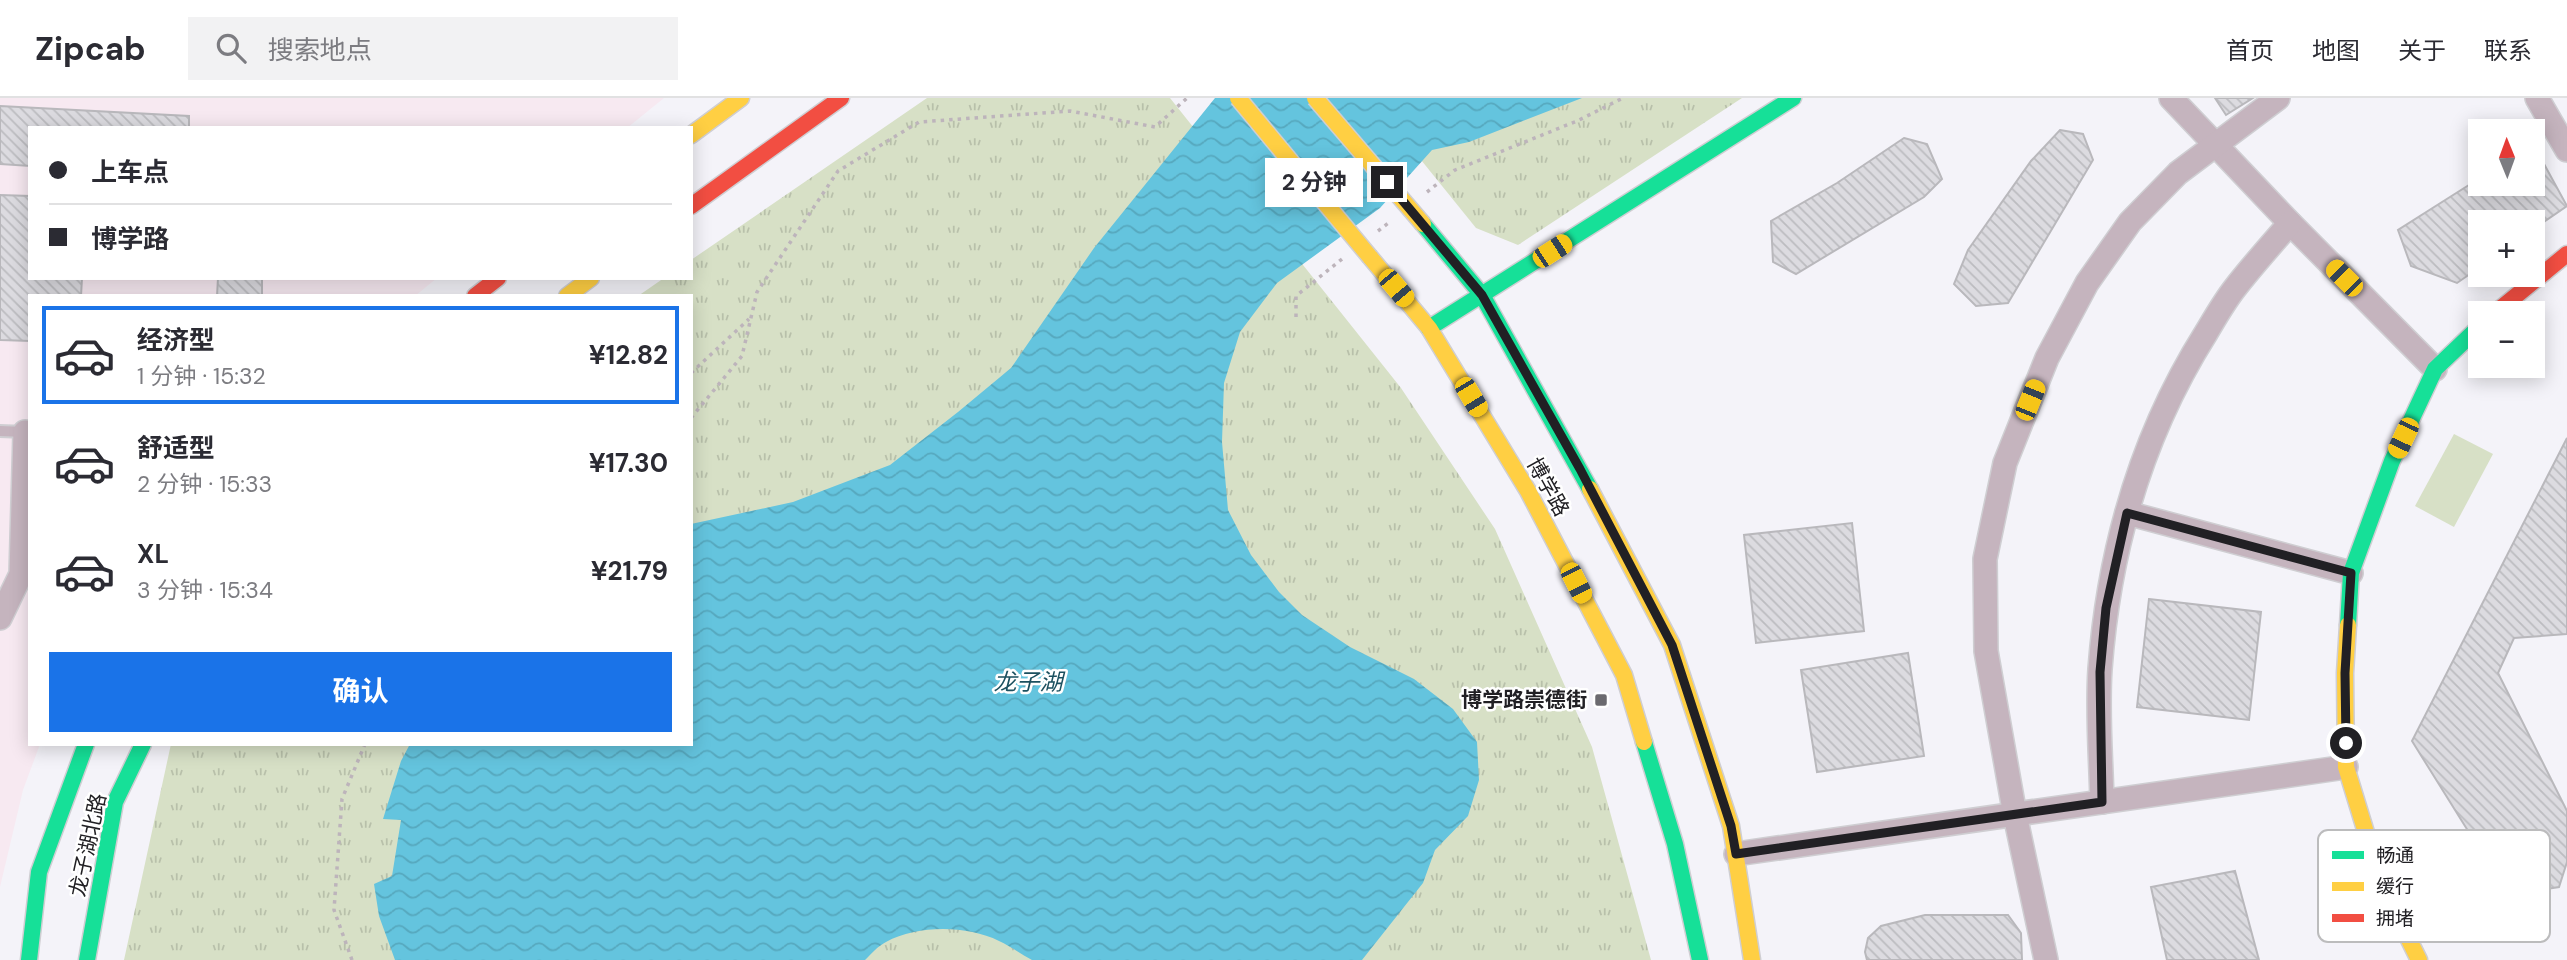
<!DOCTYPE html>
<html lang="zh">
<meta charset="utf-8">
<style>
:root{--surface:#fff;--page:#f2f2f3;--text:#2b2b33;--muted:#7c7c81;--line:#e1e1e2;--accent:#1a73e8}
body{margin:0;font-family:"DM Sans","Noto Sans SC",sans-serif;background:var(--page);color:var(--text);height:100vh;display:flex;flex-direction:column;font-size:26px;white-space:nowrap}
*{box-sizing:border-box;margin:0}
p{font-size:23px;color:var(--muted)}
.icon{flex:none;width:38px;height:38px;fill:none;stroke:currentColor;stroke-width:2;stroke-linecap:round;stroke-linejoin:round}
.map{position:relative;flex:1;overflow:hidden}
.side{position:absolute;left:28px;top:196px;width:665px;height:452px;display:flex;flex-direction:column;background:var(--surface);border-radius:0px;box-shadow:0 4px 18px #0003}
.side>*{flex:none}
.guide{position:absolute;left:28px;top:28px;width:665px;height:154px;border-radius:0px;box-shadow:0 4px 18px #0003;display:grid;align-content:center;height:154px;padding:0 21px;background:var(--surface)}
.needle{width:46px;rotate:359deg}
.controls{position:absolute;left:2468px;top:21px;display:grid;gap:14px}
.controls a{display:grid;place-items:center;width:77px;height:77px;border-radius:0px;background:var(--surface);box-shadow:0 4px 18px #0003;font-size:35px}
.end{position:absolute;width:32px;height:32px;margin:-16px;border:9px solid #212024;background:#fff;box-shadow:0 0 0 4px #fff}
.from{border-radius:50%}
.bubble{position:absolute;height:49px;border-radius:0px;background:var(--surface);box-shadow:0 4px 18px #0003;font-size:23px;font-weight:700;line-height:49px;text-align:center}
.car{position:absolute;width:21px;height:42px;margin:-21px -10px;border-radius:9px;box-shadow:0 0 5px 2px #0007;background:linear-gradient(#f5c518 24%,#345 0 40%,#f5c518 0 76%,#345 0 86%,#f5c518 0)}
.guide b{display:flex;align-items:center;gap:24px;height:66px;font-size:26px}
.guide b+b{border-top:2px solid var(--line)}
.guide i{width:18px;height:18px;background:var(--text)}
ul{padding:12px 0 0;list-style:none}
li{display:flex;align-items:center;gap:21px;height:98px;margin:0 14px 10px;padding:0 7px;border:4px solid transparent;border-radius:0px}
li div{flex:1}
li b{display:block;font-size:26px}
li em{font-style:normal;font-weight:700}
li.selected{border-color:var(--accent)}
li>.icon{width:63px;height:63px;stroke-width:1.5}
.button{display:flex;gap:14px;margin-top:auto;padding:14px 21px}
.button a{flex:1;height:80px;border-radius:0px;background:var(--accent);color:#fff;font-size:28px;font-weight:700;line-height:80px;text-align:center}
header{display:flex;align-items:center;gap:42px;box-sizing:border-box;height:98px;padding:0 35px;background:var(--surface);border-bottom:2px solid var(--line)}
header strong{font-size:33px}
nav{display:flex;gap:38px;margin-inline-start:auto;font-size:24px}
.search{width:490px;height:63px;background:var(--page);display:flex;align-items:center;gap:18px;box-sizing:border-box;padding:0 24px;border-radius:0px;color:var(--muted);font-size:26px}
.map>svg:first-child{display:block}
.education{fill:#f7e9f1}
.park{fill:url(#park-tufts)}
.garden{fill:#d7e0c6}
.water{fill:url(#water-waves)}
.building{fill:url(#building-back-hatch);stroke:#b9b8bc;stroke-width:2}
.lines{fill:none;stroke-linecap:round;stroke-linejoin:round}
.lane-casing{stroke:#cfced2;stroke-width:14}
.street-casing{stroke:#cfced2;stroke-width:26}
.fast-casing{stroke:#cfced2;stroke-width:19}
.slow-casing{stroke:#cfced2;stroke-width:19}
.jam-casing{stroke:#cfced2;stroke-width:19}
.path{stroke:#bdb4bb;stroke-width:3.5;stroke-dasharray:3.5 5;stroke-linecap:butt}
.lane{stroke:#c5b4be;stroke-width:10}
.street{stroke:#c5b4be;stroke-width:23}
.fast{stroke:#16e098;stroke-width:16}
.slow{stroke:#ffcf43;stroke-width:16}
.jam{stroke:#f24e42;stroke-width:16}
.slow-bridge-casing{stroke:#cfced2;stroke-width:19;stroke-linecap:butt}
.slow-bridge{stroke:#ffcf43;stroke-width:16}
.route{stroke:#212024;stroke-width:9}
.poi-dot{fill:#6b6a6f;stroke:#fff;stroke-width:2.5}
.labels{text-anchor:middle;stroke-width:5;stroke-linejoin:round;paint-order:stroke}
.street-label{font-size:21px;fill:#212024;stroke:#fff}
.poi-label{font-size:21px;font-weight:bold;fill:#212024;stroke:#fff;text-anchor:end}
.water-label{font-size:23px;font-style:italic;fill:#1b505f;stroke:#fff}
.key{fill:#fff;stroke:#bcbcbd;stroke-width:2}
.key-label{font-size:19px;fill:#212024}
</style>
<header>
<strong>Zipcab</strong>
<div class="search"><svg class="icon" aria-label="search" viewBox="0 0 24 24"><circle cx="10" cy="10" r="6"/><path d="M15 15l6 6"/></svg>搜索地点</div>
<nav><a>首页</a><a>地图</a><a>关于</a><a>联系</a></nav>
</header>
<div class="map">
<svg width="2567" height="862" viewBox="0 0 2567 862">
<defs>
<pattern id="park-tufts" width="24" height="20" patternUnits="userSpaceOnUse" patternTransform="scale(1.75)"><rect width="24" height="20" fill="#d7e0c6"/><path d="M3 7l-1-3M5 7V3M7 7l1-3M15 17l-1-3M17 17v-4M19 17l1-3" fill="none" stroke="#b8c0aa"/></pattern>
<pattern id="water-waves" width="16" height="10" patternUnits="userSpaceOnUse" patternTransform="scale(1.75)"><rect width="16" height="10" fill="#64c4de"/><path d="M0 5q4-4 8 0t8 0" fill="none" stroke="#56a8be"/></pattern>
<pattern id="building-back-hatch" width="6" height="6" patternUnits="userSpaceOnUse" patternTransform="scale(1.75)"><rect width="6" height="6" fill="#dcdbe0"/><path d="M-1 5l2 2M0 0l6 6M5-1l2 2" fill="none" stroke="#bcbcc0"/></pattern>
</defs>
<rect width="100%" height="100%" fill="#f4f3f9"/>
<path class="education" d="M0,0H664L627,30H30V180H437L415,198H30V646H40L23,692L0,789Z"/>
<g class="park">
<path d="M927,0H1170L1401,290L1495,431L1592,649L1651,862H124L171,646H691V198H638L664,180H691V162Z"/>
<path d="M1371,0H1742L1518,147L1476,130Z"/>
</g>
<path class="garden" d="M2454,336L2493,356L2454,429L2415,408Z"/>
<path class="water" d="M1215,0H1582L1469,44L1432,52L1380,110L1277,185L1240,234L1224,285L1222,344L1228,412L1251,457L1279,494L1302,517L1350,549L1414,581L1453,611L1477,644L1479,682L1468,718L1435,752L1423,785L1362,862H1032C1021,856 1010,848 999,843C966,827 918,827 886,844C878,848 871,856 865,862H395L379,818L374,786L392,778L401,722L383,721L401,663L410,646H691V426L793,404L890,367L958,314L1011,270L1094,150Z"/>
<g class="building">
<path d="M2215,0H2253L2226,17Z"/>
<path d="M0,8L189,18V30H30V68L0,66Z"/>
<path d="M2060,32L2083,36L2093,62L2008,205L1976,208L1954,186L1968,152L2031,63Z"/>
<path d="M1904,40L1927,46L1942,81L1924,99L1796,176L1773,164L1771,123L1837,85Z"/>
<path d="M2532,44L2567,108L2532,132V124H2480V169L2457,185L2411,168L2398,132L2480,80V86H2532Z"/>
<path d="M0,97L30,98V180H82L81,198H30V243L0,242Z"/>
<path d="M218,180H262V198H217Z"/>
<path d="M2567,340V536L2514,540L2498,575L2567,713V764L2559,789L2508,797L2412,643Z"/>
<path d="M1852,425L1864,533L1756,545L1744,437Z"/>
<path d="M2149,501L2261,514L2249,622L2137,609Z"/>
<path d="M1908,555L1924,658L1817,674L1801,572Z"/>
<path d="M2235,773L2259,862H2167L2151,789Z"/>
<path d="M1925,817H2008L2021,835L2022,862H1867L1865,854L1868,840L1881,828Z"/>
</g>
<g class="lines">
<g class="lane-casing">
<path id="lane" d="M0,333L25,334"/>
</g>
<g class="street-casing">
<g id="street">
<path d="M2171,0L2290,125L2435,271"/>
<path d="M2537,0L2567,52"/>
<path d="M2127,415L2351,475"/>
<path d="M0,520L21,476L25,334"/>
<path d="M2102,704C2101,660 2097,616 2100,571C2109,450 2141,338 2206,235C2215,220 2224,204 2235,190C2252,168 2271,147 2290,125"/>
<path d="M1736,756L2346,669"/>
<path d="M2046,862L2015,717L1986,553L1985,461L2005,365L2047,260L2087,185L2130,124L2178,75L2278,0"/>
</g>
</g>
<g class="fast-casing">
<g id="fast">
<path d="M1423,126L1482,197L1590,391"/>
<path d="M1429,230L1793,0"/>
<path d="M2348,527L2351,475L2392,363L2435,271L2480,228"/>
<path d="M1644,644L1675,746L1700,862"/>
<path d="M29,862L39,774L86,646"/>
<path d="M87,862L115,704L143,646"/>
</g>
</g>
<g class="slow-casing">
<g id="slow">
<path d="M691,37L741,0"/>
<path d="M1370,159L1429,230L1528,393L1624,577L1644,644"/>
<path d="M567,198L591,180"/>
<path d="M1590,391L1672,547L1731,728L1752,862"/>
<path d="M2348,527L2345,575L2346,669L2382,787L2419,862"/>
</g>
</g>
<g class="jam-casing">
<g id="jam">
<path d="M691,108L841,0"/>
<path d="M475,198L498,180"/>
<path d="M2495,215L2567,156"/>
</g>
</g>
<g class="path">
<path d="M1427,94L1455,72L1577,23L1623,0"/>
<path d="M1378,133L1391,123"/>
<path d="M1296,219V198L1342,161"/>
<path d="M691,275L749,221"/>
<path d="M691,320L742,258L757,194L838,73L919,24L1070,13L1155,29L1187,0"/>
<path d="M352,862L334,812L342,701L365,646"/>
</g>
<use href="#lane" class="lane"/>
<use href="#street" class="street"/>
<use href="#fast" class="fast"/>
<use href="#slow" class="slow"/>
<use href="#jam" class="jam"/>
<g class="slow-bridge-casing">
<g id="slow-bridge">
<path d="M1238,0L1370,159"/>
<path d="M1315,0L1423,126"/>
</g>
</g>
<use href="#slow-bridge" class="slow-bridge"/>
</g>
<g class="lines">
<path class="route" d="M1387,84L1482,197L1580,371L1672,547L1731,728L1736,756L2102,704L2100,574L2106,510L2127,415L2351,475L2345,575L2346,645"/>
</g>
<rect class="poi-dot" x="1594" y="595" width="14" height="14" rx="3.5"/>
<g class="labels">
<g class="street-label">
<text transform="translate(1548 389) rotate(61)" y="7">博学路</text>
<text transform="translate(88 747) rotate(-78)" y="7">龙子湖北路</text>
</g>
<g class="poi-label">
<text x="1587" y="609">博学路崇德街</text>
</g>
<g class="water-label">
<text x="1028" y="592">龙子湖</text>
</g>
</g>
<rect x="2318" y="732" width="232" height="112" rx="10" class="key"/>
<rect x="2332" y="753" width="32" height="8" fill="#16e098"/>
<rect x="2332" y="784" width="32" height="9" fill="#ffcf43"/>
<rect x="2332" y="816" width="32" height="8" fill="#f24e42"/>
<g class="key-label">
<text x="2376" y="764">畅通</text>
<text x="2376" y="795">缓行</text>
<text x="2376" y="827">拥堵</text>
</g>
</svg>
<div class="controls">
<a><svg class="needle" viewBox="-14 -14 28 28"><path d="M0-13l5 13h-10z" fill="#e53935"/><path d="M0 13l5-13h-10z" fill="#7c7c81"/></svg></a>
<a>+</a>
<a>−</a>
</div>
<i class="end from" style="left:2346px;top:645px"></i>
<i class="end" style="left:1387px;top:84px"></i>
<div class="bubble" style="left:1265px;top:60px;width:98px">2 分钟</div>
<i class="car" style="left:1552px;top:153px;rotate:57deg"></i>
<i class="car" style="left:2344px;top:180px;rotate:315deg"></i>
<i class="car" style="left:1396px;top:190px;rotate:140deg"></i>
<i class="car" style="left:1471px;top:299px;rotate:149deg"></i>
<i class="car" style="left:2030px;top:302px;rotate:22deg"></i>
<i class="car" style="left:2403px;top:340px;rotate:205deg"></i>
<i class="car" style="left:1576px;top:485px;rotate:153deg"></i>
<div class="guide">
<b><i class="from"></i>上车点</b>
<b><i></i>博学路</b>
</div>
<section class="side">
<ul>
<li class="selected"><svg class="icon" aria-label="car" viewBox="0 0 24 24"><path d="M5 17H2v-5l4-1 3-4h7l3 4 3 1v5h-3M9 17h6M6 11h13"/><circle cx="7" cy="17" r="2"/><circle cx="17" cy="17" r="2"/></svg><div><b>经济型</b><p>1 分钟 · 15:32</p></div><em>¥12.82</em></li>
<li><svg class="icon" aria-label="car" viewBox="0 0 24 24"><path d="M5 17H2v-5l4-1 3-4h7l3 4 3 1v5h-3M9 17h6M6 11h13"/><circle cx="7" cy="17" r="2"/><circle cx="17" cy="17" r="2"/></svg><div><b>舒适型</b><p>2 分钟 · 15:33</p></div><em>¥17.30</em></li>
<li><svg class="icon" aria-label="car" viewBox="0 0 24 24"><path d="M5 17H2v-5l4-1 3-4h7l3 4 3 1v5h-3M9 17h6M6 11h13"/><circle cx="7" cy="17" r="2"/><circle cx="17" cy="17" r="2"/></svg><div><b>XL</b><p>3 分钟 · 15:34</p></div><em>¥21.79</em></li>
</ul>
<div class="button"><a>确认</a></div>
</section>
</div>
